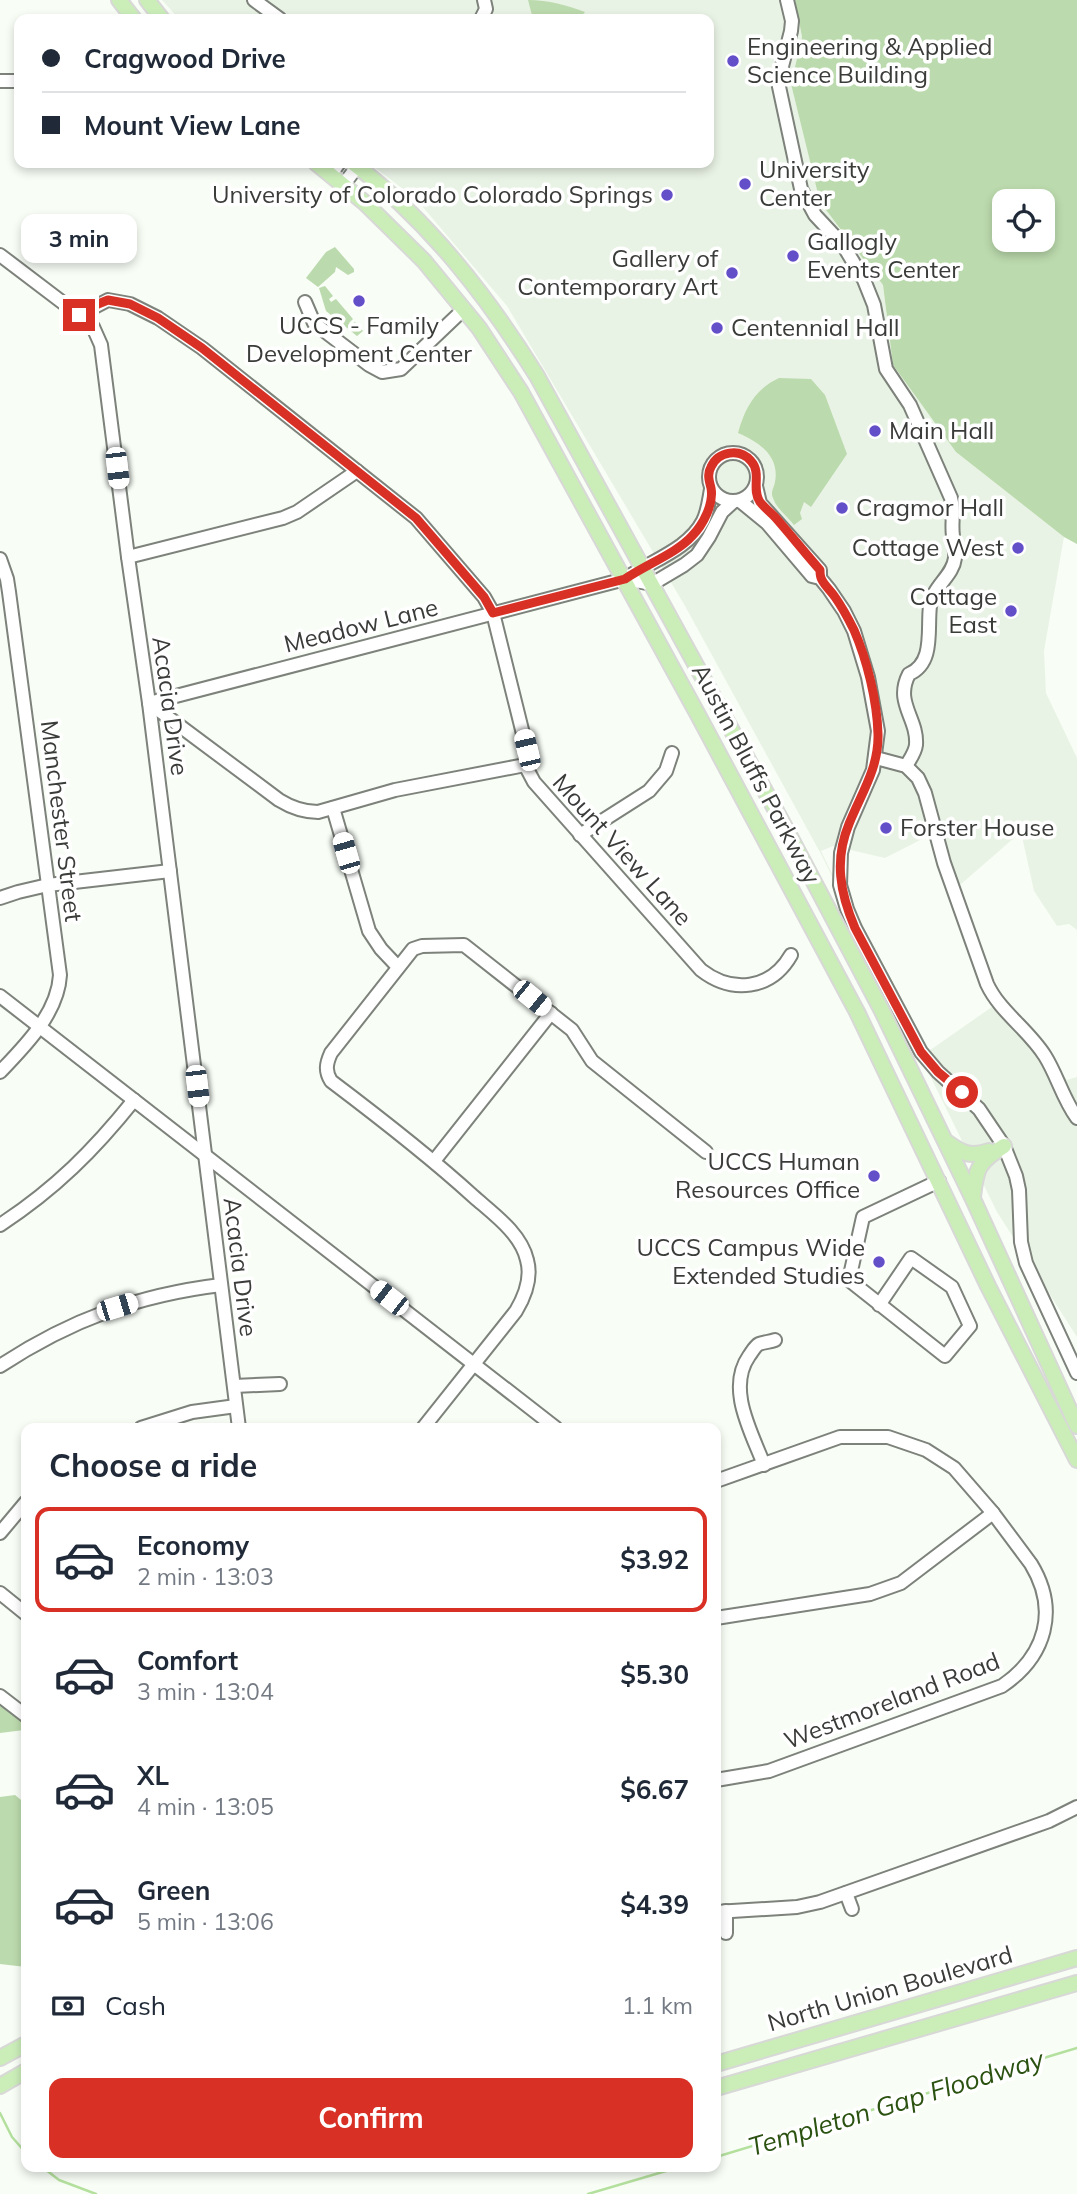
<!DOCTYPE html>
<meta charset="utf-8">
<style>
:root{--surface:#fff;--page:#f6f6f7;--text:#1f2937;--muted:#747a83;--line:#e0e1e3;--accent:#d93025}
body{margin:0;font-family:Mulish,sans-serif;background:var(--page);color:var(--text);height:100vh;display:flex;flex-direction:column;font-size:26px;white-space:nowrap}
*{box-sizing:border-box;margin:0}
p{font-size:23px;color:var(--muted)}
.icon{flex:none;width:38px;height:38px;fill:none;stroke:currentColor;stroke-width:2;stroke-linecap:round;stroke-linejoin:round}
.map{position:relative;flex:1;overflow:hidden}
.side{position:absolute;left:21px;top:1423px;width:700px;height:749px;display:flex;flex-direction:column;background:var(--surface);border-radius:14px;box-shadow:0 4px 10px #0003}
.side>*{flex:none}
.banner{position:absolute;left:14px;top:14px;width:700px;height:154px;border-radius:14px;box-shadow:0 4px 10px #0003;display:grid;align-content:center;height:154px;padding:0 28px;background:var(--surface)}
.controls{position:absolute;left:992px;top:189px;display:grid;gap:14px}
.controls a{display:grid;place-items:center;width:63px;height:63px;border-radius:14px;background:var(--surface);box-shadow:0 4px 10px #0003;font-size:35px}
.end{position:absolute;width:32px;height:32px;margin:-16px;border:9px solid #d93025;background:#fff;box-shadow:0 0 0 4px #fff}
.from{border-radius:50%}
.bubble{position:absolute;height:49px;border-radius:14px;background:var(--surface);box-shadow:0 4px 10px #0003;font-size:23px;font-weight:700;line-height:49px;text-align:center}
.car{position:absolute;width:21px;height:42px;margin:-21px -10px;border-radius:9px;box-shadow:0 0 5px 2px #0007;background:linear-gradient(#fff 24%,#345 0 40%,#fff 0 76%,#345 0 86%,#fff 0)}
.banner b{display:flex;align-items:center;gap:24px;height:66px;font-size:26px}
.banner b+b{border-top:2px solid var(--line)}
.banner i{width:18px;height:18px;background:var(--text)}
ul{padding:0;list-style:none}
li{display:flex;align-items:center;gap:21px;height:105px;margin:0 14px 10px;padding:0 14px;border:4px solid transparent;border-radius:14px}
li div{flex:1}
li b{display:block;font-size:26px}
li em{font-style:normal;font-weight:700}
li.active{border-color:var(--accent)}
li>.icon{width:63px;height:63px;stroke-width:1.5}
h2{padding:0 28px;font-size:32px;line-height:84px}
.pay{display:flex;align-items:center;gap:18px;height:77px;padding:0 28px;font-size:26px}
.pay p{margin-inline-start:auto}
.action{display:flex;gap:14px;margin-top:auto;padding:14px 28px}
.action a{flex:1;height:80px;border-radius:14px;background:var(--accent);color:#fff;font-size:28px;font-weight:700;line-height:80px;text-align:center}
.map>svg:first-child{display:block}
.built{fill:#e9f3e5}
.green{fill:#bbdaad;fill-rule:evenodd}
.lines{fill:none;stroke-linecap:round;stroke-linejoin:round}
.stream{stroke:#b4e09e;stroke-width:2.5}
.minor-casing{stroke:#7d827b;stroke-width:16}
.major-casing{stroke:#d8d8d7;stroke-width:18}
.minor{stroke:#fff;stroke-width:12}
.major{stroke:#cbeeb9;stroke-width:14}
.route{stroke:#d93025;stroke-width:9}
.poi-dot{fill:#634fc8;stroke:#fff;stroke-width:2.5}
.labels{text-anchor:middle;stroke-width:7;stroke-linejoin:round;paint-order:stroke}
.poi-label{font-size:24px;fill:#3a3c39;stroke:#fff;text-anchor:start}
.street-label{font-size:24px;fill:#3a3c39;stroke:#fff}
.water-label{font-size:26px;font-style:italic;fill:#2b5211;stroke:#fff}
</style>
<div class="map">
<svg width="1077" height="2194" viewBox="0 0 1077 2194">
<rect width="100%" height="100%" fill="#f8fdf6"/>
<path class="built" d="M162,0H795L802,37L791,84L820,201L883,285L893,365L956,452L1064,537L1044,651L1046,693L1077,758V930L1069,924L1057,926L1034,891L1021,832L960,885L938,831L885,858L833,846L821,851L865,942L923,1055L999,1002L1033,1035L1067,1080L1077,1077V1337L997,1212L822,856L685,606L507,306L416,199L369,163H709V19H179Z"/>
<g class="green">
<path d="M528,0C549,0 566,5 585,12L579,19H533Z"/>
<path d="M795,0H1077V544L1064,537L956,452L893,365L883,285L820,202L791,84L802,37ZM1004,201H1043V240H1004Z"/>
<path d="M335,247L354,269V272L348,275L336,267L335,272L318,287L306,278L326,252Z"/>
<path d="M325,286L333,296L329,299L331,302L336,299L353,319L349,323L351,325L355,322L363,331L357,336L326,311L319,288Z"/>
<path d="M779,378L811,379L825,395L847,454L811,507L804,502L800,513L802,519L794,525C788,517 776,508 773,498C770,492 774,488 775,482C780,456 759,442 738,433C745,408 755,389 779,378Z"/>
<path d="M0,1704L26,1724V1737L24,1730L0,1733Z"/>
<path d="M15,1795L26,1804V1967L0,1964V1797Z"/>
</g>
<g class="lines">
<g class="stream">
<path d="M0,2113L12,2137L26,2153"/>
<path d="M716,2157L1077,2048"/>
<path d="M41,2166L59,2180L96,2194"/>
<path d="M588,2194L683,2166"/>
</g>
<g class="minor-casing">
<g id="minor">
<path d="M254,0L280,19"/>
<path d="M787,0L792,21L791,31L778,82L801,189L815,215L843,245L864,280L874,305L886,369L910,405L951,498C955,511 951,523 953,536C953,543 956,551 955,558C953,576 933,586 930,606C927,629 935,663 909,674C894,703 918,718 916,745C915,753 910,759 906,766"/>
<path d="M481,19L486,9L484,0"/>
<path d="M0,81H19"/>
<path d="M331,174L339,163"/>
<path d="M344,184L360,163"/>
<path d="M0,255L79,315L93,327L101,345L128,557L149,703L239,1428"/>
<path d="M305,302L314,323L369,365L382,372L401,369L464,309"/>
<path d="M79,315L108,300L130,304L158,318L202,348L416,518L484,597L493,613L527,750L525,765L534,782L701,970C732,994 771,990 791,955"/>
<circle cx="733" cy="477" r="24"/>
<path d="M756,486L760,503L820,570V578"/>
<path d="M740,501L767,523L812,576L820,578L829,589L844,611L854,631L868,677L878,731L873,770L848,827L841,853L840,885L847,909L855,928L921,1052L938,1072L979,1109L1004,1146L1016,1176L1019,1190L1021,1242L1026,1263L1077,1373"/>
<path d="M128,557L283,518L297,512L357,471"/>
<path d="M0,559L7,579L9,592L60,975C58,1013 25,1046 0,1072"/>
<path d="M625,579L652,584L684,565L697,555L709,537L722,512L733,502"/>
<path d="M149,703L625,579C650,561 688,550 703,521C708,511 709,500 711,489"/>
<path d="M149,703L279,800C292,808 303,812 318,812L395,790L525,765"/>
<path d="M876,758L906,766L918,778L925,793L944,863L987,984C1000,1012 1028,1029 1045,1056C1057,1075 1063,1099 1077,1118"/>
<path d="M333,808L369,931L381,949L398,967"/>
<path d="M580,835L649,791L666,771L672,753"/>
<path d="M0,898L18,892L48,885L170,871"/>
<path d="M0,996L556,1428"/>
<path d="M434,1161L551,1013"/>
<path d="M0,1225C55,1189 94,1150 134,1100"/>
<path d="M879,1305L911,1258L952,1287L970,1326L945,1356L849,1280L863,1217L939,1181"/>
<path d="M0,1366C70,1320 138,1295 221,1285"/>
<path d="M234,1386L280,1384"/>
<path d="M141,1428L192,1412L236,1406"/>
<path d="M423,1428L516,1311C525,1296 532,1278 527,1260C521,1233 492,1213 473,1196C428,1155 380,1118 331,1081C325,1071 326,1064 331,1053L413,949L422,946L464,945L572,1030L592,1061L706,1152"/>
<path d="M764,1465C752,1433 726,1389 749,1356C752,1352 755,1346 759,1344C764,1342 770,1342 775,1340"/>
<path d="M716,1481L840,1437H888L926,1450L954,1468L993,1513L1031,1564C1059,1610 1046,1656 1002,1686L769,1771L716,1780"/>
<path d="M0,1533L26,1502"/>
<path d="M0,1593L26,1614"/>
<path d="M716,1618L870,1594L901,1583L993,1513"/>
<path d="M0,1696L26,1716"/>
<path d="M846,1893L852,1909"/>
<path d="M726,1911V1933"/>
<path d="M716,1912L797,1907L820,1902L1049,1821L1077,1807"/>
</g>
</g>
<g class="major-casing">
<g id="major">
<path d="M119,0L134,19"/>
<path d="M147,0L162,19"/>
<path d="M316,163L365,203L424,261L479,328L521,392L697,713L857,1012L988,1286L1077,1460"/>
<path d="M353,163C429,221 487,296 537,376L786,829L881,1009L973,1199L1077,1426"/>
<path d="M948,1143C963,1154 971,1157 989,1151"/>
<path d="M973,1197C976,1168 978,1162 1004,1146"/>
<path d="M0,2058L26,2044"/>
<path d="M716,2064L1077,1958"/>
<path d="M0,2086L26,2071"/>
<path d="M716,2088L1077,1983"/>
</g>
</g>
<use href="#minor" class="minor"/>
<use href="#major" class="major"/>
</g>
<g class="lines">
<path class="route" d="M79,315L98,304L108,300L130,304L158,318L202,348L416,518L484,597L493,613L625,579C645,565 677,553 692,536C703,525 714,504 711,488C709,480 707,474 711,467C718,451 740,448 751,461C762,473 751,489 760,502C764,507 770,512 775,517C790,534 805,553 820,570C820,575 820,577 822,580C825,586 831,591 835,597C842,607 848,618 854,630C867,660 877,700 878,734C879,768 861,794 849,824C834,860 840,893 855,928L921,1052L938,1072L962,1092"/>
</g>
<g class="poi-dot">
<circle cx="733" cy="61" r="7"/>
<circle cx="745" cy="184" r="7"/>
<circle cx="667" cy="195" r="7"/>
<circle cx="793" cy="256" r="7"/>
<circle cx="732" cy="273" r="7"/>
<circle cx="359" cy="301" r="7"/>
<circle cx="717" cy="328" r="7"/>
<circle cx="875" cy="431" r="7"/>
<circle cx="842" cy="508" r="7"/>
<circle cx="1018" cy="548" r="7"/>
<circle cx="1011" cy="611" r="7"/>
<circle cx="886" cy="828" r="7"/>
<circle cx="874" cy="1176" r="7"/>
<circle cx="879" cy="1262" r="7"/>
</g>
<g class="labels">
<g class="poi-label">
<text x="747" y="55">Engineering &amp; Applied<tspan x="747" dy="28">Science Building</tspan></text>
<text x="759" y="178">University<tspan x="759" dy="28">Center</tspan></text>
<text x="653" y="203" text-anchor="end">University of Colorado Colorado Springs</text>
<text x="807" y="250">Gallogly<tspan x="807" dy="28">Events Center</tspan></text>
<text x="718" y="267" text-anchor="end">Gallery of<tspan x="718" dy="28">Contemporary Art</tspan></text>
<text x="359" y="334" text-anchor="middle">UCCS - Family<tspan x="359" dy="28">Development Center</tspan></text>
<text x="731" y="336">Centennial Hall</text>
<text x="889" y="439">Main Hall</text>
<text x="856" y="516">Cragmor Hall</text>
<text x="1004" y="556" text-anchor="end">Cottage West</text>
<text x="997" y="605" text-anchor="end">Cottage<tspan x="997" dy="28">East</tspan></text>
<text x="900" y="836">Forster House</text>
<text x="860" y="1170" text-anchor="end">UCCS Human<tspan x="860" dy="28">Resources Office</tspan></text>
<text x="865" y="1256" text-anchor="end">UCCS Campus Wide<tspan x="865" dy="28">Extended Studies</tspan></text>
</g>
<g class="street-label">
<text transform="translate(361 626) rotate(-14)" y="8">Meadow Lane</text>
<text transform="translate(170 706) rotate(82)" y="8">Acacia Drive</text>
<text transform="translate(756 774) rotate(62)" y="8">Austin Bluffs Parkway</text>
<text transform="translate(61 821) rotate(83)" y="8">Manchester Street</text>
<text transform="translate(622 850) rotate(48)" y="8">Mount View Lane</text>
<text transform="translate(240 1267) rotate(83)" y="8">Acacia Drive</text>
<text transform="translate(892 1701) rotate(-21)" y="8">Westmoreland Road</text>
<text transform="translate(890 1989) rotate(-16)" y="8">North Union Boulevard</text>
</g>
<g class="water-label">
<text transform="translate(896 2103) rotate(-17)" y="9">Templeton Gap Floodway</text>
</g>
</g>
</svg>
<div class="controls">
<a><svg class="icon" aria-label="locate" viewBox="0 0 24 24"><circle cx="12" cy="12" r="6"/><path d="M12 2v4M12 18v4M2 12h4M18 12h4"/></svg></a>
</div>
<i class="end from" style="left:962px;top:1092px"></i>
<i class="end" style="left:79px;top:315px"></i>
<div class="bubble" style="left:21px;top:214px;width:116px">3 min</div>
<i class="car" style="left:117px;top:468px;rotate:173deg"></i>
<i class="car" style="left:527px;top:750px;rotate:347deg"></i>
<i class="car" style="left:346px;top:853px;rotate:344deg"></i>
<i class="car" style="left:532px;top:998px;rotate:129deg"></i>
<i class="car" style="left:197px;top:1086px;rotate:173deg"></i>
<i class="car" style="left:389px;top:1298px;rotate:308deg"></i>
<i class="car" style="left:117px;top:1307px;rotate:73deg"></i>
<div class="banner">
<b><i class="from"></i>Cragwood Drive</b>
<b><i></i>Mount View Lane</b>
</div>
<section class="side">
<h2>Choose a ride</h2>
<ul>
<li class="active"><svg class="icon" aria-label="car" viewBox="0 0 24 24"><path d="M5 17H2v-5l4-1 3-4h7l3 4 3 1v5h-3M9 17h6M6 11h13"/><circle cx="7" cy="17" r="2"/><circle cx="17" cy="17" r="2"/></svg><div><b>Economy</b><p>2 min · 13:03</p></div><em>$3.92</em></li>
<li><svg class="icon" aria-label="car" viewBox="0 0 24 24"><path d="M5 17H2v-5l4-1 3-4h7l3 4 3 1v5h-3M9 17h6M6 11h13"/><circle cx="7" cy="17" r="2"/><circle cx="17" cy="17" r="2"/></svg><div><b>Comfort</b><p>3 min · 13:04</p></div><em>$5.30</em></li>
<li><svg class="icon" aria-label="car" viewBox="0 0 24 24"><path d="M5 17H2v-5l4-1 3-4h7l3 4 3 1v5h-3M9 17h6M6 11h13"/><circle cx="7" cy="17" r="2"/><circle cx="17" cy="17" r="2"/></svg><div><b>XL</b><p>4 min · 13:05</p></div><em>$6.67</em></li>
<li><svg class="icon" aria-label="car" viewBox="0 0 24 24"><path d="M5 17H2v-5l4-1 3-4h7l3 4 3 1v5h-3M9 17h6M6 11h13"/><circle cx="7" cy="17" r="2"/><circle cx="17" cy="17" r="2"/></svg><div><b>Green</b><p>5 min · 13:06</p></div><em>$4.39</em></li>
</ul>
<div class="pay"><svg class="icon" aria-label="cash" viewBox="0 0 24 24"><path d="M3 7h18v10H3z"/><circle cx="12" cy="12" r="2"/></svg>Cash<p>1.1 km</p></div>
<div class="action"><a>Confirm</a></div>
</section>
</div>
